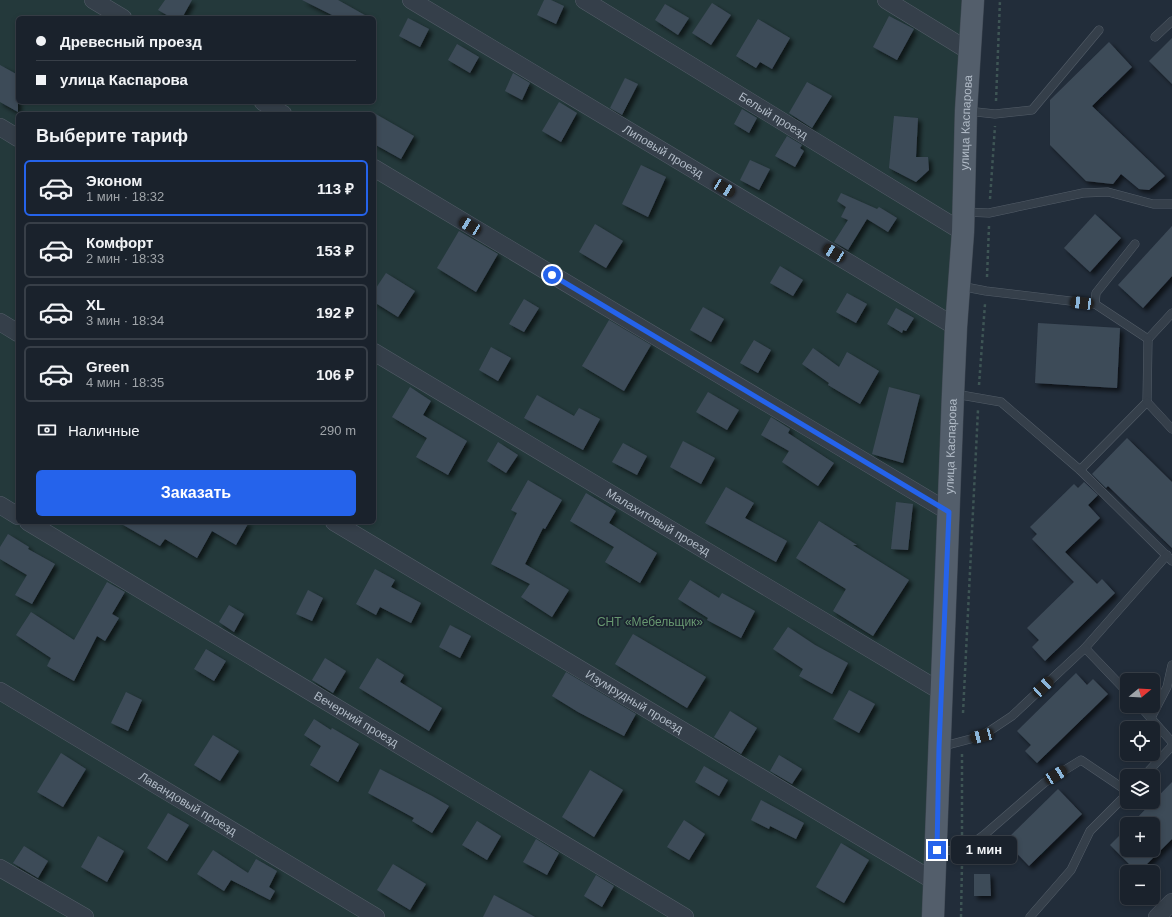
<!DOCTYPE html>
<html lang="ru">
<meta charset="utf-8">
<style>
:root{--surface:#1a222c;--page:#272f38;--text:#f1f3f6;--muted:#9fa4a9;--line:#383f48;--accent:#2563eb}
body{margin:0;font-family:Arial,sans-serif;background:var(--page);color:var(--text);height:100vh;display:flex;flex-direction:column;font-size:15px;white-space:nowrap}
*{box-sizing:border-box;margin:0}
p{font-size:13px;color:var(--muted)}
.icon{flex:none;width:22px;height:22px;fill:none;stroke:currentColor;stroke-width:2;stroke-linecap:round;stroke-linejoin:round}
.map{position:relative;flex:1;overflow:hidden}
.details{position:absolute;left:16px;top:112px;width:360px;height:412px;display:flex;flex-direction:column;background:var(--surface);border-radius:6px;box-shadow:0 2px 6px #0003,0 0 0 1px var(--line)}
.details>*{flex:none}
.top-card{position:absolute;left:16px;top:16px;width:360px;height:88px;border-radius:6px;box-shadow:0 2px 6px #0003,0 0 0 1px var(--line);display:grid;align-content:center;height:88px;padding:0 20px;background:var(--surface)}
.needle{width:26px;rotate:72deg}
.buttons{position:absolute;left:1120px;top:673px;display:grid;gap:8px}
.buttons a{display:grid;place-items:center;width:40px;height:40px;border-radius:6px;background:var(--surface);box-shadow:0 2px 6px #0003,0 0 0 1px var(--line);font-size:20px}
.end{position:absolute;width:18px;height:18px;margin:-9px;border:5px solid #2563eb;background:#fff;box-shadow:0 0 0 2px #fff}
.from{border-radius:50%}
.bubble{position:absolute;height:28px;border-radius:6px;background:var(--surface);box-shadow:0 2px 6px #0003,0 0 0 1px var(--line);font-size:13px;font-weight:700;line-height:28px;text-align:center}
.car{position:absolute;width:12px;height:24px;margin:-12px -6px;border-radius:5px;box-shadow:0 0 3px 1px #0007;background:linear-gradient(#222 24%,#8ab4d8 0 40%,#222 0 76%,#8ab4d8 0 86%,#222 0)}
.top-card b{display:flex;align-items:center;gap:14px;height:38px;font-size:15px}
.top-card b+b{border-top:1px solid var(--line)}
.top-card i{width:10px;height:10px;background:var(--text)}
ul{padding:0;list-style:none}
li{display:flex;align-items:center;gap:12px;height:56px;margin:0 8px 6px;padding:0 12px;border:2px solid var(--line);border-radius:6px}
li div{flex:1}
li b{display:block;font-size:15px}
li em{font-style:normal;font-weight:700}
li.selected{border-color:var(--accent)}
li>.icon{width:36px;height:36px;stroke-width:1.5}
h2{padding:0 20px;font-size:18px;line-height:48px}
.pay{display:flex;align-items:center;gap:10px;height:44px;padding:0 20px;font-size:15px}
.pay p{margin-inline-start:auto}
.cta{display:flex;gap:8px;margin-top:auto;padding:8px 20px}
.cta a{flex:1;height:46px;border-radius:6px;background:var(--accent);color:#fff;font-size:16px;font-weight:700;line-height:46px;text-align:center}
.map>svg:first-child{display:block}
.green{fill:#24393b;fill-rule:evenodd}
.building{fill:#3e4b59;filter:url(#shadow)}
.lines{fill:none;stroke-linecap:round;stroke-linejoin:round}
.lane-casing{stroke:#535d68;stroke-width:9}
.street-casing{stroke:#535d68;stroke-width:18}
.primary-casing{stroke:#3f4853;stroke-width:23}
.path{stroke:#3e5555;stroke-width:2.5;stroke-dasharray:3 3;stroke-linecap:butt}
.lane{stroke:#353f4a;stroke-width:8}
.street{stroke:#353f4a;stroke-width:17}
.primary{stroke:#535e6b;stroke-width:22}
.route{stroke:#2563eb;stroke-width:5}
.labels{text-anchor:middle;stroke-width:3.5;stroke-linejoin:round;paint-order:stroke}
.street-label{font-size:12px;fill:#b0bac6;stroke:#1b242f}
.park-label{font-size:12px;fill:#679770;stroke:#1b242f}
</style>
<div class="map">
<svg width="1172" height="917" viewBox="0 0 1172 917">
<defs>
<filter id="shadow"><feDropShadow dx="3.5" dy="3.5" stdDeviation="2" flood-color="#0009"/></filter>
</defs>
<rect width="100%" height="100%" fill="#222d3a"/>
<path class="green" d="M0,0H973L933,917H0ZM18,18H374V102H18ZM18,114H374V522H18Z"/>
<g class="building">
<path d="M165,0H192L182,18H172L158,10Z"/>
<path d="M302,0H338L370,18H338Z"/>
<path d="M544,0H551L564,6L556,24L537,15Z"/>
<path d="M712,3L731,15L711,45L692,33Z"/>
<path d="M665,4L689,18L678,35L655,20Z"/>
<path d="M889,16L914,29L897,60L873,47Z"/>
<path d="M408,18L429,29L420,47L399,36Z"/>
<path d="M758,19L790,38L772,69L760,62L756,68L736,56Z"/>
<path d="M1172,38V84L1149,61Z"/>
<path d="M1109,42L1132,67L1092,106L1165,176L1149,190L1139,189L1121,174L1113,184L1086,181L1050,145V100Z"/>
<path d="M457,44L479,57L470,73L448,60Z"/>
<path d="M0,65L18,75V112L0,102Z"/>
<path d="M513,73L530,83L522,100L505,91Z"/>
<path d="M625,78L638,84L622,115L610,108Z"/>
<path d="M807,82L832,96L812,128L789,113Z"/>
<path d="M559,102L577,113L561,142L542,131Z"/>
<path d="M742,109L757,118L749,133L734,124Z"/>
<path d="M374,113L414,136L401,159L374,144Z"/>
<path d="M894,116L918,118L916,157H928L929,170L916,182L889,168Z"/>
<path d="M787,136L802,145L800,148L804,151L795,167L775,156Z"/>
<path d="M750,160L770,169L759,190L740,180Z"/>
<path d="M641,165L666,177L648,217L622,204Z"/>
<path d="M841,193L877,209L879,207L897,218L888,232L867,219L848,250L834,242L848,220L841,217L846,207L837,201Z"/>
<path d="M1095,214L1121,238L1090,272L1064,248Z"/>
<path d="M595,224L623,241L606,268L579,252Z"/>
<path d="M1172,226V276L1143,308L1118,285Z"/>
<path d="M459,231L498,254L476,292L437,268Z"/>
<path d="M780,266L803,280L793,296L770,283Z"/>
<path d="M386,273L415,291L398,317L374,302V291Z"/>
<path d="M847,293L867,304L856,323L836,312Z"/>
<path d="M524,299L539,308L524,332L509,324Z"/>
<path d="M703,307L724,319L711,342L690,330Z"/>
<path d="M896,308L914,318L906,331L903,330L902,333L887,324Z"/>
<path d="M609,320L651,345L624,391L582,366Z"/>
<path d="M1038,323L1120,328L1117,388L1035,383Z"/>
<path d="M754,340L771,350L758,373L740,363Z"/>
<path d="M491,347L511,358L498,381L479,370Z"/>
<path d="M813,348L839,367L847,352L879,371L860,404L828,385L829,383L802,364Z"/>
<path d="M410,387L431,401L423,415L467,441L448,475L416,457L427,438L392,417Z"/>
<path d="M889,387L920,395L903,463L872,454Z"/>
<path d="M708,392L739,410L727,430L696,412Z"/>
<path d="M537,395L574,416L579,408L600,419L583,450L524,418Z"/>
<path d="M771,417L790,429L788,433L834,463L818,486L782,462L789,451L761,435Z"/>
<path d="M1127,438L1172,482V548L1108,486L1106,488L1092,474Z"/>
<path d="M683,441L715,458L701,484L670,467Z"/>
<path d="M498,442L518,455L506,473L487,461Z"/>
<path d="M623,443L647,456L637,475L612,462Z"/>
<path d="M528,480L562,500L545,529L543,528L525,564L569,590L552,617L521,597L530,584L491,564L517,513L511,510Z"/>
<path d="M1084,482L1098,495L1088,505L1100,518L1065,552L1097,584L1102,579L1115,593L1045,661L1032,647L1039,640L1027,628L1074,582L1032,539L1037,534L1030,527L1074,484L1078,488Z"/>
<path d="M726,487L754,503L745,518L787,541L776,562L705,523Z"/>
<path d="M586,493L616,511L609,523L657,553L640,583L605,562L614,547L570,521Z"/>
<path d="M896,502L913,504L908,550L891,549Z"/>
<path d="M819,521L857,545H853L909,580L873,636L833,611L846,589L796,558Z"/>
<path d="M118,522H249L236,545L212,531L197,558L165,539L160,546Z"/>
<path d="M8,534L29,547L28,549L55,564L32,604L15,595L27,575L0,559V547Z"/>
<path d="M375,569L395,580L391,587L421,603L411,623L380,607L376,615L356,604Z"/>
<path d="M690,580L719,598L722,593L755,611L741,638L707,620L708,618L678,599Z"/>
<path d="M107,582L125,592L112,614L119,618L105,641L97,636L74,681L47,666L51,658L16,635L31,612L74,640Z"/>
<path d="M308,590L323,598L312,621L296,614Z"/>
<path d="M229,605L244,614L234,632L219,622Z"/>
<path d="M450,625L471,636L460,658L439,647Z"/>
<path d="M788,627L815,645L848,663L832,694L799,676L803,669L773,649Z"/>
<path d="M633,634L706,677L687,708L615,664Z"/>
<path d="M206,649L226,661L214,681L194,669Z"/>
<path d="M325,658L346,671L333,693L312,680Z"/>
<path d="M377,658L404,675L400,682L442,708L429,731L359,688Z"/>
<path d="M566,672L636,714L624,736L578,712L552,696Z"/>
<path d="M1076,673L1087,685L1093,679L1108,694L1037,763L1025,751L1031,745L1017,731Z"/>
<path d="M849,690L875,704L859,733L833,719Z"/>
<path d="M126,692L142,700L128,731L111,723Z"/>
<path d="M730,711L757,728L741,754L714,737Z"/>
<path d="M314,719L331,730L332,728L359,744L338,782L310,765L321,746L304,735Z"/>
<path d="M213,735L239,751L220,781L194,765Z"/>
<path d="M61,753L86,769L63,807L37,792Z"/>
<path d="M779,755L802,769L792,784L770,771Z"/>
<path d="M704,766L728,780L719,796L695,782Z"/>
<path d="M380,769L432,796L449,806L432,833L412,821L414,818L368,793Z"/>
<path d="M590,770L623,790L594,837L562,817Z"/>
<path d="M1172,782V839L1139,872H1137L1110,845L1127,828V850H1153V824H1131Z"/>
<path d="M1058,789L1082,814L1029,866L1005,841Z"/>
<path d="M761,800L804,823L796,839L770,826L769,829L751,820Z"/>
<path d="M168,813L189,825L167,861L147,848Z"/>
<path d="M684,820L705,834L689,860L667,847Z"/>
<path d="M477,821L501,836L487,860L462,845Z"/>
<path d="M98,836L124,851L107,882L81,867Z"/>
<path d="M536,839L559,853L547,875L523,862Z"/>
<path d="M841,843L869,860L844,903L816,887Z"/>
<path d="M24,846L48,861L38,878L13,863Z"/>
<path d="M213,850L248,873L256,859L277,871L269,887L275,891L270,900L231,880L224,891L197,874Z"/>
<path d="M393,864L426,884L410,910L377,890Z"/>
<path d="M974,874H990L991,896H974Z"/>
<path d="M596,875L614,886L602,907L584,896Z"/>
<path d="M494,895L535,917H483Z"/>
</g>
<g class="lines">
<g class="lane-casing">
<g id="lane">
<path d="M1155,37L1172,21"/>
<path d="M967,111L995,114L1032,110L1099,30"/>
<path d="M965,212L989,213L1083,193L1108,192L1153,204H1172"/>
<path d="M1135,244L1096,293L1095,304L1148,339L1172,313"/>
<path d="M960,286L986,291L1095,304"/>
<path d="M955,394L1001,402L1080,470L1147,402L1148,339"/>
<path d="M1147,402L1172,429"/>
<path d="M1080,470L1172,561"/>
<path d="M1085,648L1167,555"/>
<path d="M1140,706L1172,742"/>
<path d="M1151,718L1167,687L1172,665"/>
<path d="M940,747L982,736L1012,716L1085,648L1127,692"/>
<path d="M1144,776L1172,746"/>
<path d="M937,850L962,851L984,835L1044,783L1081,760L1127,791"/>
<path d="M1030,917L1071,870L1090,831L1127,794"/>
</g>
</g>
<g class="street-casing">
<g id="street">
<path d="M93,0L123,18"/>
<path id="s1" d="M411,0L956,327"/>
<path id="s2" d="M584,0L963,232"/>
<path d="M886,0L969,51"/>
<path d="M263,102L283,114"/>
<path d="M0,127L18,138"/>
<path d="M374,168L949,512"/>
<path d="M0,322L18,333"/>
<path id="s3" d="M374,352L942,692"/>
<path d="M0,505L18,516"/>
<path id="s4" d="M28,522L685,917"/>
<path id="s5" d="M334,522L934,881"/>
<path id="s6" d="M0,691L376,917"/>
<path d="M0,868L85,917"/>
<path d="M1157,917L1172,902"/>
</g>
</g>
<g class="primary-casing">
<g id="primary">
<path id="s7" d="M933,917L953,394L956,327L963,232L966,111L973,0"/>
</g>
</g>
<g class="path">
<path d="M996,101L1000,0"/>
<path d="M990,199L995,126"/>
<path d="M987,277L989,226"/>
<path d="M979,385L985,304"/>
<path d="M963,713L978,410"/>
<path d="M962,754V835"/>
<path d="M961,917L962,864"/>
</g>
<use href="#lane" class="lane"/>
<use href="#street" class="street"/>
<use href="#primary" class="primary"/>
</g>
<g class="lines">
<path class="route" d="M552,275L949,512L939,747L937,850"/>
</g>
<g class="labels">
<g class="street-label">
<text dy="4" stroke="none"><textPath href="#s2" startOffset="222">Белый проезд</textPath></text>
<text dy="4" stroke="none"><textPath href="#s7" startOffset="795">улица Каспарова</textPath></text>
<text dy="4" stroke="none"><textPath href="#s1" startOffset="294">Липовый проезд</textPath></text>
<text dy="4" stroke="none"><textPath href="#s7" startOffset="471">улица Каспарова</textPath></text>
<text dy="4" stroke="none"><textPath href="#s3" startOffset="331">Малахитовый проезд</textPath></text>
<text dy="4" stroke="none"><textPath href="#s5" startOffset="350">Изумрудный проезд</textPath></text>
<text dy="4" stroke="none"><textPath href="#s4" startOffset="383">Вечерний проезд</textPath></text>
<text dy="4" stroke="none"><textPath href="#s6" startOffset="219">Лавандовый проезд</textPath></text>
</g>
<g class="park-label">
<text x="650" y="626">СНТ «Мебельщик»</text>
</g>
</g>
</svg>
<div class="buttons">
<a><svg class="needle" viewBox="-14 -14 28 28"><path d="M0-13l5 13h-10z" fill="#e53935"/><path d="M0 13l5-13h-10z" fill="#9fa4a9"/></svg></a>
<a><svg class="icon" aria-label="locate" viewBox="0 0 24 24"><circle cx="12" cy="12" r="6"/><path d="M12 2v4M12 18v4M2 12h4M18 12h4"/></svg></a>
<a><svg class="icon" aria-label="layers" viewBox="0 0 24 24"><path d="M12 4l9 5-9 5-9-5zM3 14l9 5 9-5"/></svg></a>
<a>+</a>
<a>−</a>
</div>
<i class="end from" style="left:552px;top:275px"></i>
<i class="end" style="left:937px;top:850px"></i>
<div class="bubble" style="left:951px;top:836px;width:66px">1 мин</div>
<i class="car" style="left:724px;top:188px;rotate:121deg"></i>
<i class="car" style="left:470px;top:226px;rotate:301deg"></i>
<i class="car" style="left:834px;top:253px;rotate:301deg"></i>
<i class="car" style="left:1082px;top:303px;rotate:277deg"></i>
<i class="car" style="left:1043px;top:687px;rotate:47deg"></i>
<i class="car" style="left:982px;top:736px;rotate:256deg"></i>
<i class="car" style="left:1056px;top:775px;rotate:58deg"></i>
<div class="top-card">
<b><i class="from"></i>Древесный проезд</b>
<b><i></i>улица Каспарова</b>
</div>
<section class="details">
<h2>Выберите тариф</h2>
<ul>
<li class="selected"><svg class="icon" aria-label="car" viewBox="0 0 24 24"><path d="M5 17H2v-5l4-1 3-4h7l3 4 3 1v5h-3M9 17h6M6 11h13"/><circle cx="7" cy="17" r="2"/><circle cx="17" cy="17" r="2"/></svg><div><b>Эконом</b><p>1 мин · 18:32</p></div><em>113 ₽</em></li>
<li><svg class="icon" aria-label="car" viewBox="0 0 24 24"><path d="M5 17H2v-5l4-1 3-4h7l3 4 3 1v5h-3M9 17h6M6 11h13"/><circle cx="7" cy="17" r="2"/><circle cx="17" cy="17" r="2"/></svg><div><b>Комфорт</b><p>2 мин · 18:33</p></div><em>153 ₽</em></li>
<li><svg class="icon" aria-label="car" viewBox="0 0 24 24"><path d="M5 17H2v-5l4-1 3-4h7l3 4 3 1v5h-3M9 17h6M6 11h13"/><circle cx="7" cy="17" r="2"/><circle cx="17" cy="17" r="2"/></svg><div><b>XL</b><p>3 мин · 18:34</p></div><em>192 ₽</em></li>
<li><svg class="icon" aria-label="car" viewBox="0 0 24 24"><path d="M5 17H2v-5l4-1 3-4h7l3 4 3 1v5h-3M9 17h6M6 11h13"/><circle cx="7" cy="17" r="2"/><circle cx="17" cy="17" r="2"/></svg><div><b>Green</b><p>4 мин · 18:35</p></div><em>106 ₽</em></li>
</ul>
<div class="pay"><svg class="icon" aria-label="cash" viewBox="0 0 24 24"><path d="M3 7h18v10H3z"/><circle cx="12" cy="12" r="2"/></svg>Наличные<p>290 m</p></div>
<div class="cta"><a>Заказать</a></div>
</section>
</div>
